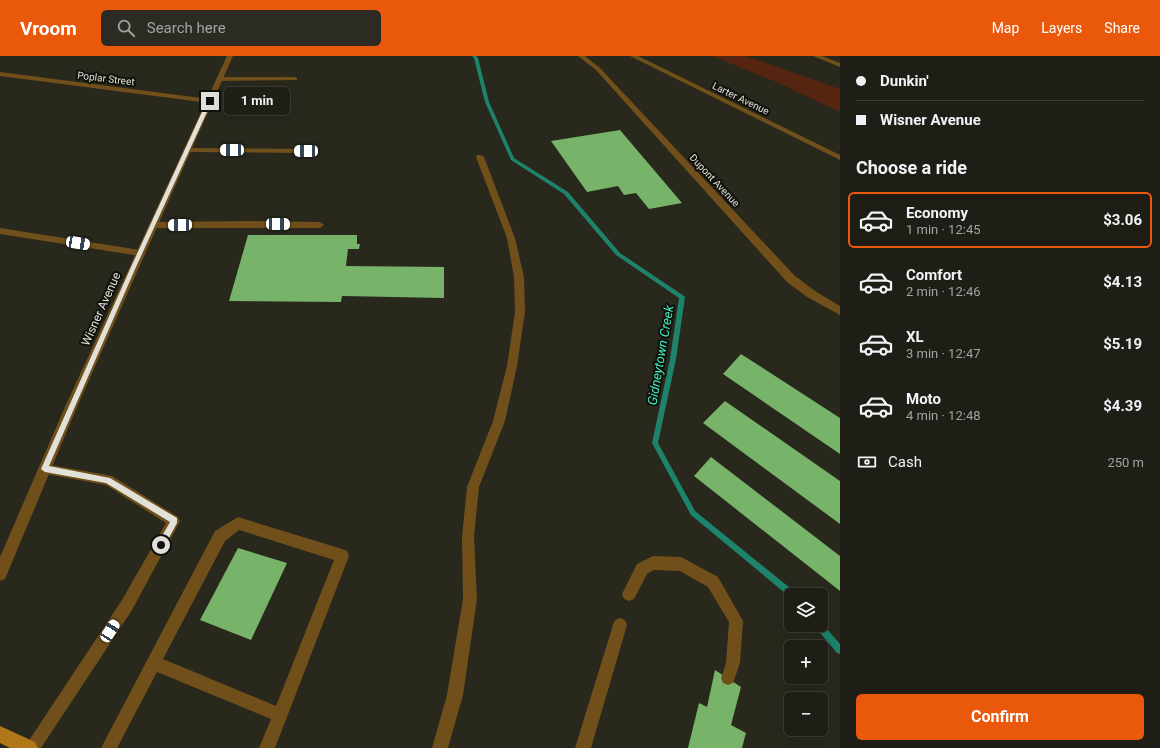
<!DOCTYPE html>
<meta charset="utf-8">
<style>
:root{--surface:#1e1e16;--page:#2b2b23;--text:#f1f3f6;--muted:#a1a2a1;--line:#3c3c35;--accent:#ea580c}
body{margin:0;font-family:Roboto,sans-serif;background:var(--page);color:var(--text);height:100vh;display:flex;flex-direction:column;font-size:15px;white-space:nowrap}
*{box-sizing:border-box;margin:0}
p{font-size:13px;color:var(--muted)}
.icon{flex:none;width:22px;height:22px;fill:none;stroke:currentColor;stroke-width:2;stroke-linecap:round;stroke-linejoin:round}
.map{position:relative;flex:1;overflow:hidden}
.side{display:flex;flex-direction:column;background:var(--surface);width:320px}
.side>*{flex:none}
.banner{display:grid;align-content:center;height:88px;padding:0 16px;background:var(--surface)}
.controls{position:absolute;left:784px;top:532px;display:grid;gap:8px}
.controls a{display:grid;place-items:center;width:44px;height:44px;border-radius:6px;background:var(--surface);box-shadow:0 4px 16px #0002,0 0 0 1px var(--line);font-size:20px}
.end{position:absolute;width:18px;height:18px;margin:-9px;border:5px solid #e1e1da;background:#111;box-shadow:0 0 0 2px #111}
.from{border-radius:50%}
.bubble{position:absolute;height:28px;border-radius:6px;background:var(--surface);box-shadow:0 4px 16px #0002,0 0 0 1px var(--line);font-size:13px;font-weight:700;line-height:28px;text-align:center}
.car{position:absolute;width:12px;height:24px;margin:-12px -6px;border-radius:5px;box-shadow:0 0 3px 1px #0007;background:linear-gradient(#fff 24%,#345 0 40%,#fff 0 76%,#345 0 86%,#fff 0)}
.banner b{display:flex;align-items:center;gap:14px;height:38px;font-size:15px}
.banner b+b{border-top:1px solid var(--line)}
.banner i{width:10px;height:10px;background:var(--text)}
ul{padding:0;list-style:none}
li{display:flex;align-items:center;gap:12px;height:56px;margin:0 8px 6px;padding:0 8px;border:2px solid transparent;border-radius:6px}
li div{flex:1}
li b{display:block;font-size:15px}
li em{font-style:normal;font-weight:700}
li.current{border-color:var(--accent)}
li>.icon{width:36px;height:36px;stroke-width:1.5}
h2{padding:0 16px;font-size:18px;line-height:48px}
.pay{display:flex;align-items:center;gap:10px;height:44px;padding:0 16px;font-size:15px}
.pay p{margin-inline-start:auto}
.button{display:flex;gap:8px;margin-top:auto;padding:8px 16px}
.button a{flex:1;height:46px;border-radius:6px;background:var(--accent);color:#fff;font-size:16px;font-weight:700;line-height:46px;text-align:center}
header{display:flex;align-items:center;gap:24px;box-sizing:border-box;height:56px;padding:0 20px;background:var(--accent);color:#fff}
header strong{font-size:19px}
nav{display:flex;gap:22px;margin-inline-start:auto;font-size:14px}
.search{width:280px;height:36px;background:var(--page);display:flex;align-items:center;gap:10px;box-sizing:border-box;padding:0 14px;border-radius:6px;color:var(--muted);font-size:15px}
main{display:flex;flex:1;min-height:0}
.map>svg:first-child{display:block}
.green{fill:#552511}
.lines{fill:none;stroke-linecap:round;stroke-linejoin:round}
.stream{fill:#1e836b;fill-rule:evenodd}
.building{fill:#77b369}
.service{fill:#714f1a;fill-rule:evenodd}
.minor{fill:#714f1a;fill-rule:evenodd}
.tertiary{fill:#714f1a;fill-rule:evenodd}
.primary{fill:#b07818;fill-rule:evenodd}
.route{fill:#e1e1da}
.labels{text-anchor:middle;stroke-width:4;stroke-linejoin:round;paint-order:stroke}
.far-street-label{font-size:10px;fill:#e1e1da;stroke:#10100b}
.street-label{font-size:12px;fill:#e1e1da;stroke:#10100b}
.water-label{font-size:13px;font-style:italic;fill:#3feec4;stroke:#10100b}
</style>
<header>
<strong>Vroom</strong>
<div class="search"><svg class="icon" aria-label="search" viewBox="0 0 24 24"><circle cx="10" cy="10" r="6"/><path d="M15 15l6 6"/></svg>Search here</div>
<nav><a>Map</a><a>Layers</a><a>Share</a></nav>
</header>
<main>
<div class="map">
<svg width="840" height="692" viewBox="0 0 840 692">
<rect width="100%" height="100%" fill="#28281d"/>
<path class="green" d="M712,0H746L840,33V56L774,25Z"/>
<g class="lines">
<g class="stream">
<path d="M472,0H476L478,2L489,46L514,102L568,136L620,197L684,240L685,241L676,303L658,387L695,455L795,536L796,539H791V542L691,459L652,387L670,303L679,242L616,199L564,138L511,104L485,46L474,2Z"/>
<path d="M821,566L840,588V598L837,597L816,572L815,569H821Z"/>
</g>
</g>
<g class="building">
<path d="M620,74L682,147L649,153L636,137L624,139L618,130L587,136L551,85Z"/>
<path d="M248,179H357V188H360L359,193H348L346,210L444,211V242L342,240L341,246L229,245Z"/>
<path d="M741,298L840,362V398L723,318Z"/>
<path d="M725,345L840,425V468L703,367Z"/>
<path d="M711,401L840,500V535L694,420Z"/>
<path d="M238,492L287,507L251,584L200,564Z"/>
<path d="M715,614L741,631L731,669L746,677L742,692H688L699,647L707,651Z"/>
</g>
<g class="lines">
<g class="service">
<path d="M295,21L297,22V24L219,25L216,23L219,21Z"/>
<path d="M184,92L306,93L310,95L306,97L187,96L183,94Z"/>
<path d="M477,99H480L484,101L515,182L524,221L525,256L517,310L505,365L479,431L474,481L477,543L463,639L448,692H432L447,639L463,543L462,481L467,431L493,365L507,310L515,256L514,221L507,182L476,101Z"/>
<path d="M250,165L320,166L324,169L320,172H153L149,169L153,166Z"/>
<path d="M45,408L112,420L178,461L180,465L132,554L41,692H24L122,544L166,467L106,429L41,417L39,413L41,409Z"/>
<path d="M238,461L342,493L347,495L349,500L275,692H259L271,663L157,616L117,692H101L215,475ZM239,474L334,504L276,650L163,603L225,485Z"/>
<path d="M653,500L681,501L718,521L743,565L740,607L733,627L728,629L723,627L721,622L726,607L729,566L708,531L680,515L654,514L647,518L634,543L629,545L624,543L622,538L637,508Z"/>
<path d="M620,562L625,564L627,569L591,692H575L613,569L615,564Z"/>
</g>
<g class="minor">
<path d="M630,0H638L840,99V104Z"/>
<path d="M813,0H822L840,7V11Z"/>
<path d="M0,16L209,43L213,45L209,47L0,20Z"/>
<path d="M0,172L140,194L145,197L140,200L0,178Z"/>
</g>
<g class="tertiary">
<path d="M227,0H233L77,351L5,523L0,525V501L65,351Z"/>
<path d="M578,0H585L600,12L795,220L815,235L840,250V259L807,241L787,226L596,14Z"/>
</g>
<path class="primary" d="M0,670L35,686L38,692H10L0,687Z"/>
</g>
<path class="route" d="M210,44L212,45L136,211L49,410L110,422L177,462V467L164,491L161,493L157,489L170,466L106,427L45,416L41,413L131,211L207,45Z"/>
<g class="labels">
<g class="far-street-label">
<text transform="translate(106 22) rotate(7)" y="4">Poplar Street</text>
<text transform="translate(741 42) rotate(26)" y="4">Larter Avenue</text>
<text transform="translate(715 124) rotate(47)" y="4">Dupont Avenue</text>
</g>
<g class="street-label">
<text transform="translate(101 253) rotate(-66)" y="4">Wisner Avenue</text>
</g>
<g class="water-label">
<text transform="translate(660 299) rotate(-80)" y="5">Gidneytown Creek</text>
</g>
</g>
</svg>
<div class="controls">
<a><svg class="icon" aria-label="layers" viewBox="0 0 24 24"><path d="M12 4l9 5-9 5-9-5zM3 14l9 5 9-5"/></svg></a>
<a>+</a>
<a>−</a>
</div>
<i class="end from" style="left:161px;top:489px"></i>
<i class="end" style="left:210px;top:45px"></i>
<div class="bubble" style="left:224px;top:31px;width:66px">1 min</div>
<i class="car" style="left:232px;top:94px;rotate:270deg"></i>
<i class="car" style="left:306px;top:95px;rotate:270deg"></i>
<i class="car" style="left:278px;top:168px;rotate:91deg"></i>
<i class="car" style="left:180px;top:169px;rotate:269deg"></i>
<i class="car" style="left:78px;top:187px;rotate:99deg"></i>
<i class="car" style="left:110px;top:575px;rotate:33deg"></i>
</div>
<section class="side">
<div class="banner">
<b><i class="from"></i>Dunkin'</b>
<b><i></i>Wisner Avenue</b>
</div>
<h2>Choose a ride</h2>
<ul>
<li class="current"><svg class="icon" aria-label="car" viewBox="0 0 24 24"><path d="M5 17H2v-5l4-1 3-4h7l3 4 3 1v5h-3M9 17h6M6 11h13"/><circle cx="7" cy="17" r="2"/><circle cx="17" cy="17" r="2"/></svg><div><b>Economy</b><p>1 min · 12:45</p></div><em>$3.06</em></li>
<li><svg class="icon" aria-label="car" viewBox="0 0 24 24"><path d="M5 17H2v-5l4-1 3-4h7l3 4 3 1v5h-3M9 17h6M6 11h13"/><circle cx="7" cy="17" r="2"/><circle cx="17" cy="17" r="2"/></svg><div><b>Comfort</b><p>2 min · 12:46</p></div><em>$4.13</em></li>
<li><svg class="icon" aria-label="car" viewBox="0 0 24 24"><path d="M5 17H2v-5l4-1 3-4h7l3 4 3 1v5h-3M9 17h6M6 11h13"/><circle cx="7" cy="17" r="2"/><circle cx="17" cy="17" r="2"/></svg><div><b>XL</b><p>3 min · 12:47</p></div><em>$5.19</em></li>
<li><svg class="icon" aria-label="car" viewBox="0 0 24 24"><path d="M5 17H2v-5l4-1 3-4h7l3 4 3 1v5h-3M9 17h6M6 11h13"/><circle cx="7" cy="17" r="2"/><circle cx="17" cy="17" r="2"/></svg><div><b>Moto</b><p>4 min · 12:48</p></div><em>$4.39</em></li>
</ul>
<div class="pay"><svg class="icon" aria-label="cash" viewBox="0 0 24 24"><path d="M3 7h18v10H3z"/><circle cx="12" cy="12" r="2"/></svg>Cash<p>250 m</p></div>
<div class="button"><a>Confirm</a></div>
</section>
</main>
